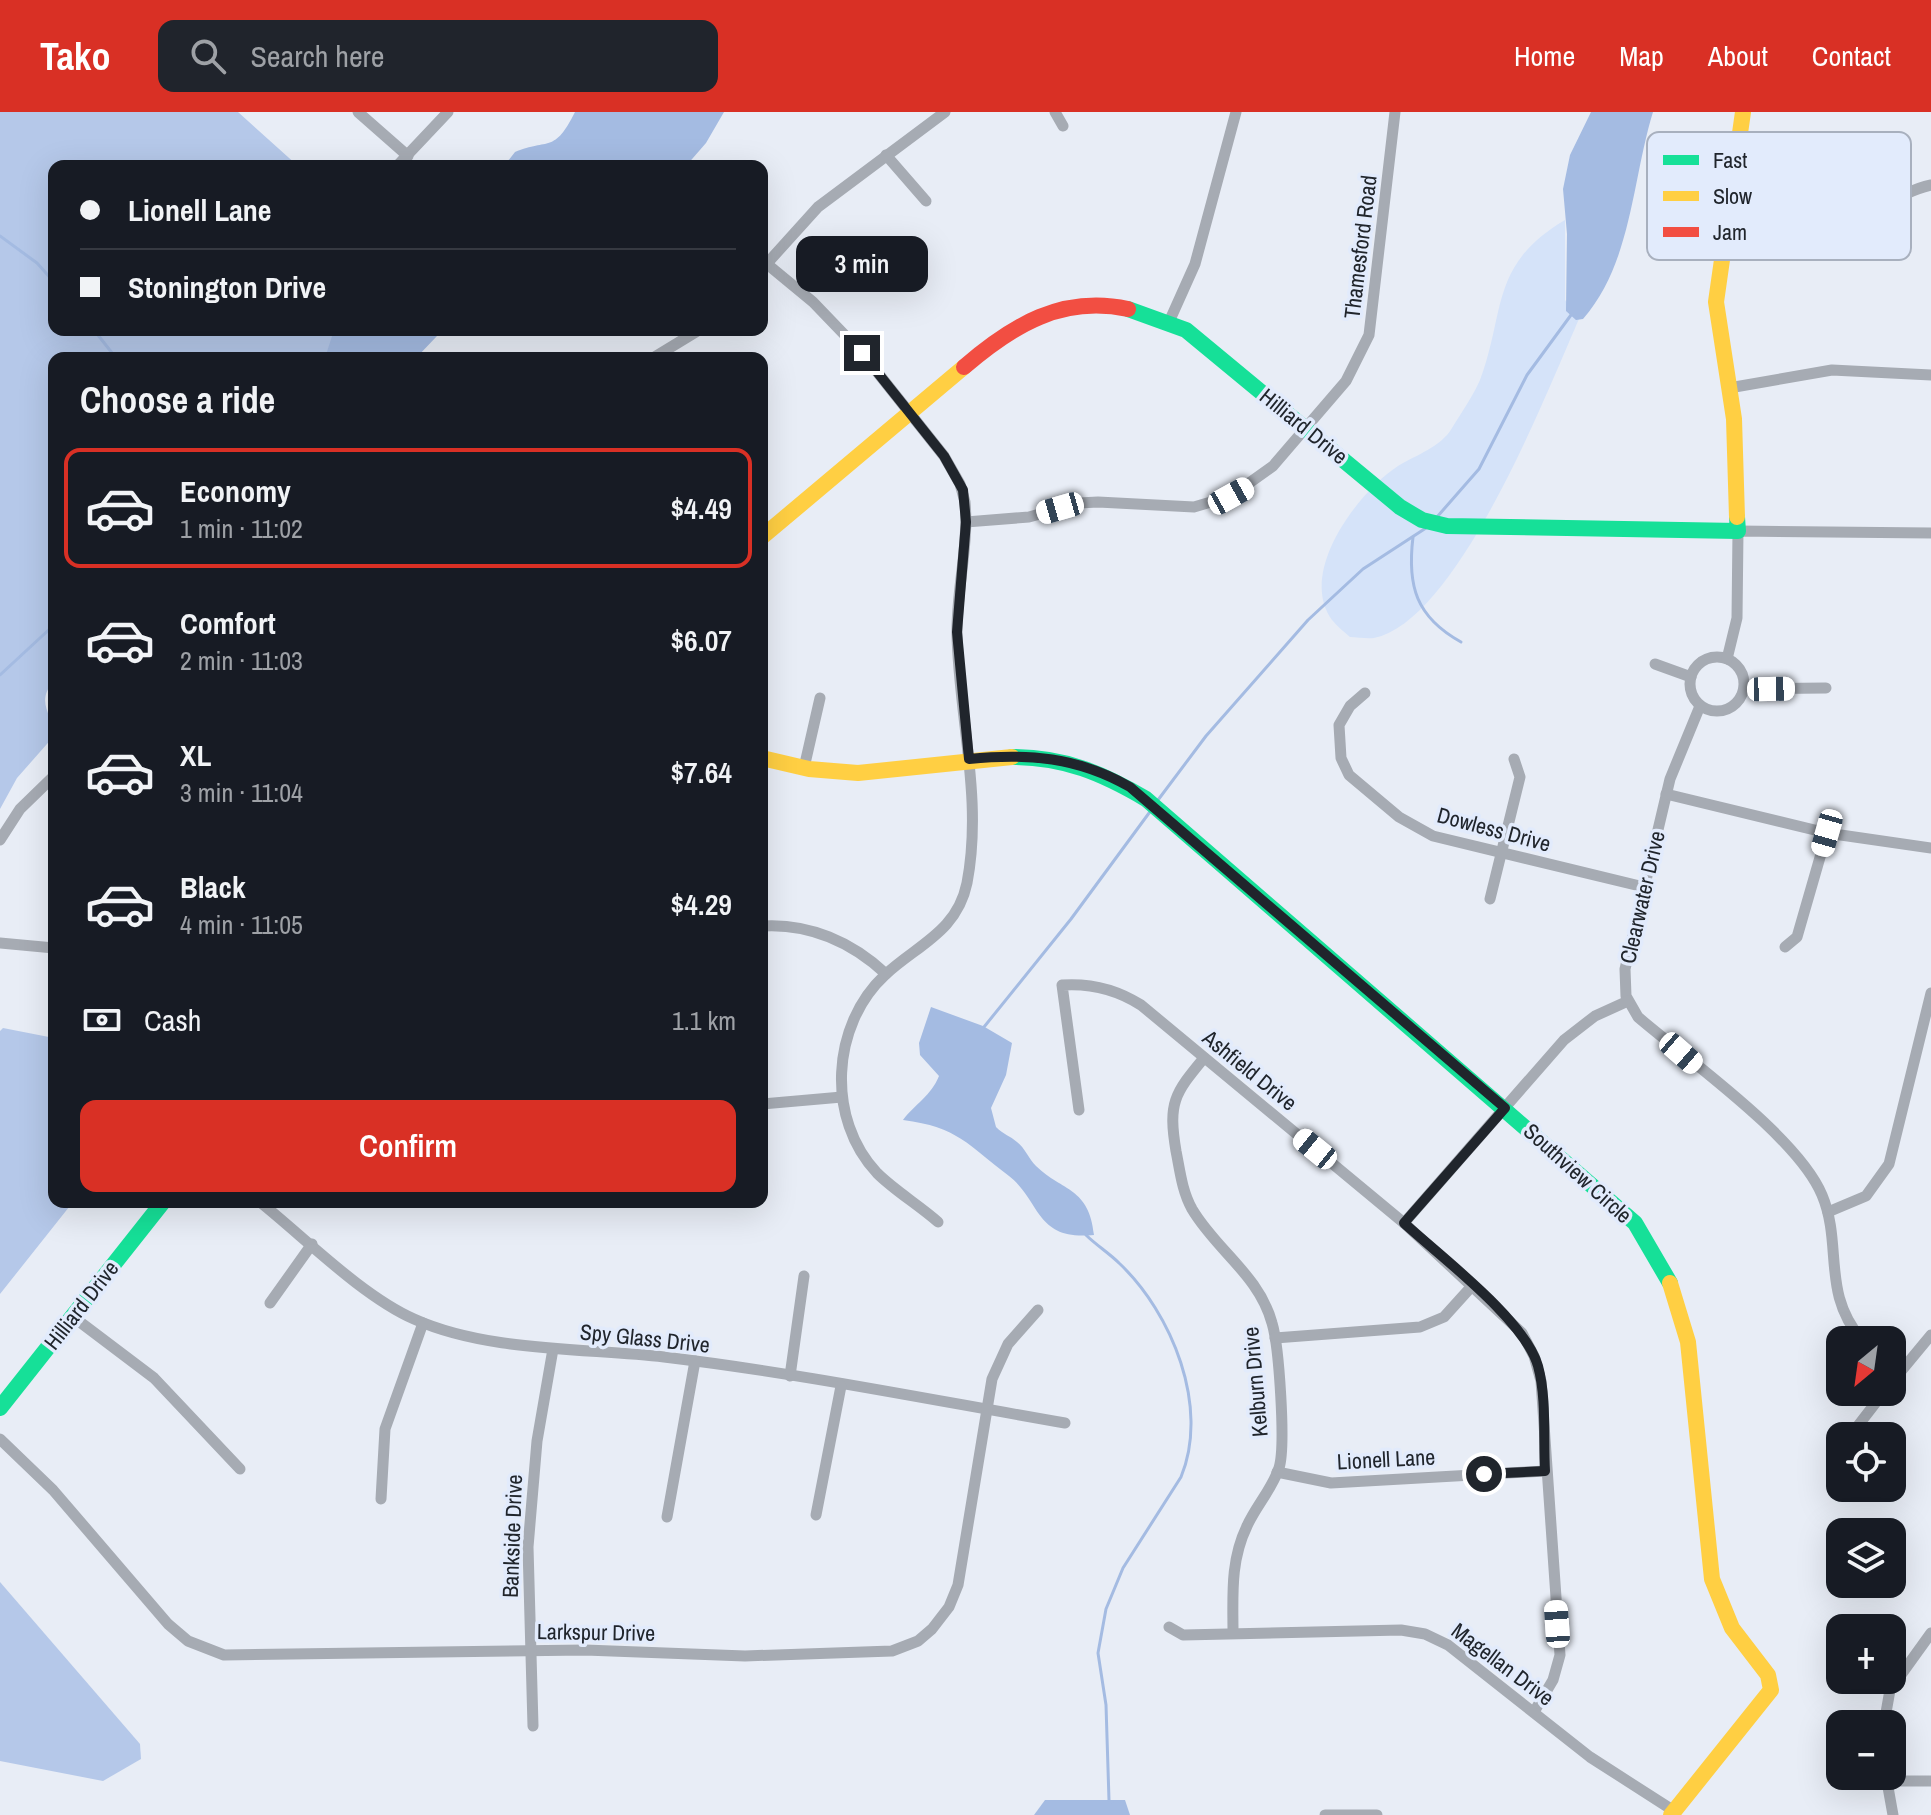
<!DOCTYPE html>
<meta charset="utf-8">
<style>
:root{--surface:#171b24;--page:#20242c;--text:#f1f3f6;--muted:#9ea1a6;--line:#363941;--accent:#d93025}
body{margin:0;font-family:"Archivo Narrow",sans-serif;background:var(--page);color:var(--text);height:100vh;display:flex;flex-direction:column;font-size:30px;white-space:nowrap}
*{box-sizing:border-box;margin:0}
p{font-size:26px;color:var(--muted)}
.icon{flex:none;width:44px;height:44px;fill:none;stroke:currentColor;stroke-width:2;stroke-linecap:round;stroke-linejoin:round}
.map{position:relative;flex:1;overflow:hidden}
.sheet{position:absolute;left:48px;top:240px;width:720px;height:856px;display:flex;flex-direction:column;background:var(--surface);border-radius:16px;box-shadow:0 8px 32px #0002}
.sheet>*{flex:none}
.banner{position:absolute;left:48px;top:48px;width:720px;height:176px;border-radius:16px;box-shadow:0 8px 32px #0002;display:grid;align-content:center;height:176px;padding:0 32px;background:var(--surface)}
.needle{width:52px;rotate:209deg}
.controls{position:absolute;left:1826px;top:1214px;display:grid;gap:16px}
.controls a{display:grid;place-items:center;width:80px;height:80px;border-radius:16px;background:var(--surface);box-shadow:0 8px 32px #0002;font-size:40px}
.end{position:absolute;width:36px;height:36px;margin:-18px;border:10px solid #20252c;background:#fff;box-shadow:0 0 0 4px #fff}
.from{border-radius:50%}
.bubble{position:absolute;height:56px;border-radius:16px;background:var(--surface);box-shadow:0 8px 32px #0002;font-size:26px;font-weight:600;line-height:56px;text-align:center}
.car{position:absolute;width:24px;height:48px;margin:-24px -12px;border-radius:10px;box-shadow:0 0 6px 2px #0007;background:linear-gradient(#fff 24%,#345 0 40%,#fff 0 76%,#345 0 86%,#fff 0)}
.banner b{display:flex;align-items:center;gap:28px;height:76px;font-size:30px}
.banner b+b{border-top:2px solid var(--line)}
.banner i{width:20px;height:20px;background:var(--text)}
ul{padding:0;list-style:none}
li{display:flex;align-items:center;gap:24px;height:120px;margin:0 16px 12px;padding:0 16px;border:4px solid transparent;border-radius:16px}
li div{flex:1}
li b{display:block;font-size:30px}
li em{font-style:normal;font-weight:600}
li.current{border-color:var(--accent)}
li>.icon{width:72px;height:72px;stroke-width:1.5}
h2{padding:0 32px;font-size:36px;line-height:96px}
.pay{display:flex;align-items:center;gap:20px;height:88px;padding:0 32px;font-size:30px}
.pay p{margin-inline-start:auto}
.action{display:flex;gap:16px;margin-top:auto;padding:16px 32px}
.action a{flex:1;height:92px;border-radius:16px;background:var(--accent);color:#fff;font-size:32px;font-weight:600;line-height:92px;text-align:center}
header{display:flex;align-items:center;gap:48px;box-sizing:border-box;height:112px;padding:0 40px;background:var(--accent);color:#fff}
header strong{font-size:38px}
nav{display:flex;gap:44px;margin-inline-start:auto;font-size:28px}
.search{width:560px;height:72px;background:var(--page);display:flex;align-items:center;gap:20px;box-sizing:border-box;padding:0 28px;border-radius:16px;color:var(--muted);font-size:30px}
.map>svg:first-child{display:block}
.green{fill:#d5e3f9}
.forest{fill:#b5c8e9}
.water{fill:#a4bbe2}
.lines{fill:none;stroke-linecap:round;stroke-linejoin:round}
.stream{stroke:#a4bbe2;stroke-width:3}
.street{stroke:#a6abb3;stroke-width:11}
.fast{stroke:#16e098;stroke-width:16}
.slow{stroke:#ffcf43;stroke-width:16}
.jam{stroke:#f24e42;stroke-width:16}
.route{stroke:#20252c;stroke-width:10}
.labels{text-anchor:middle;stroke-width:7;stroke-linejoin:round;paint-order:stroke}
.street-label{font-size:22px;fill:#20252c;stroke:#e2ebfc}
.key{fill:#e2ebfc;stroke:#a8b0be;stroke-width:2}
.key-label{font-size:22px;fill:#20252c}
</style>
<header>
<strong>Tako</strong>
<div class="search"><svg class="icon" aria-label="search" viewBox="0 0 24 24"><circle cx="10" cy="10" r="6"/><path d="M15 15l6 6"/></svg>Search here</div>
<nav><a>Home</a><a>Map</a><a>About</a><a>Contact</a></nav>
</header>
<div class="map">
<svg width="1931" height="1703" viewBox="0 0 1931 1703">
<rect width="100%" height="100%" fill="#e8edf6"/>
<path class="green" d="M1565,108V188L1579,207C1546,282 1458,509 1374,526C1367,527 1357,525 1350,525C1344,520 1337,514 1332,508C1297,460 1359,379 1398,354C1416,343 1441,335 1452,316C1461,301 1473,284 1480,268C1506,199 1489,153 1565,108Z"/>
<g class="forest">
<path d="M0,0H238L298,54H54V218H354L344,246H54V569C34,591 54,603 54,624L17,666L0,697Z"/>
<path d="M3,916L54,926V1090H73L0,1182V919Z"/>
<path d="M0,1470L140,1632L141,1647L103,1669L0,1649Z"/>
</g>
<g class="water">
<path d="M575,0H724L706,31L686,54H504L515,40C549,26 554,42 575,0Z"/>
<path d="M1591,0H1653C1632,68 1632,151 1583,207L1576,208L1566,199L1567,122L1563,77L1570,43Z"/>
<path d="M334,218H460L437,224L416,246H325Z"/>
<path d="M931,895L983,914L1012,931L1006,963L991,996L996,1015C1003,1022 1010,1024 1017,1030C1025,1036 1029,1047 1036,1054C1063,1080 1089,1075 1094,1123C1035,1129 1041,1089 1009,1064C968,1033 958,1015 903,1008C915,992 931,984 939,964L920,943L919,931Z"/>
<path d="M1045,1688H1125L1130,1703H1034Z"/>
</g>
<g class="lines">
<g class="stream">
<path d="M0,124L37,151L54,170"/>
<path d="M94,218L116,246"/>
<path d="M1437,405L1479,357L1527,263L1571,203"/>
<path d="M1413,425C1407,474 1416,505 1461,530"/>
<path d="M0,563L54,513"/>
<path d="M1158,688L1206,624L1308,508L1363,457L1426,416"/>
<path d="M984,915L1071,807L1152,697"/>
<path d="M1086,1123C1096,1133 1109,1141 1119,1151C1172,1201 1210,1295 1181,1365L1123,1456L1106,1497L1098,1541L1106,1593L1109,1688L1112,1690"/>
</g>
<g class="street">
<path d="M358,0L408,44"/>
<path d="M1055,0L1063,14"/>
<path d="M886,43L926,89"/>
<path d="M397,54L448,0"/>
<path d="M1727,109C1766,115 1813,128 1852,111C1879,100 1902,79 1931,73"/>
<path d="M767,152L813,190L862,241L944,344L960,372L965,390C969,435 956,479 957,523C959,607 983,687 967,771C957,820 917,833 885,863C831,913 826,1007 877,1061C895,1079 919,1093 938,1110"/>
<path d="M762,157L818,95L945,0"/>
<path d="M1169,210L1195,152L1236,0"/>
<path d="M653,246L699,218"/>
<path d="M1729,276L1832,258L1931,263"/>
<path d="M966,410L1029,405L1079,391L1098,390L1194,395L1231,384L1273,354L1346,269L1369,223L1395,0"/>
<circle cx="1717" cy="572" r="27"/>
<path d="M1727,547L1737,506L1738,419L1931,421"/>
<path d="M1655,552L1691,565"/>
<path d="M1744,577L1826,576"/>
<path d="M1365,581L1350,594L1339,613L1341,646L1349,663L1399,705L1433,724L1644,775"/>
<path d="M1700,594L1670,667L1625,857L1626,884L1638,905C1688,948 1798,1025 1822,1083C1843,1133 1821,1181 1862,1228"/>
<path d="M804,656L820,586"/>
<path d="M1666,682L1827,721L1931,736"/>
<path d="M0,728L20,697L54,664"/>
<path d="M1490,787L1520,665L1514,647"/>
<path d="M762,814C809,811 852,830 886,862"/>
<path d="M0,831L54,836"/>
<path d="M1785,835L1797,825L1827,721"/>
<path d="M1204,946C1174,982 1168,991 1176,1039C1180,1059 1182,1079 1192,1097C1216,1138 1259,1163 1272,1211C1279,1234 1286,1334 1279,1356C1272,1377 1256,1394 1247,1414C1230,1449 1233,1484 1233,1521"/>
<path d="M762,992L842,985"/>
<path d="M1079,998L1062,873C1091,871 1116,877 1141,893L1404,1111L1522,1221L1534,1244L1541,1269L1560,1543L1553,1568L1534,1600"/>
<path d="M260,1090C305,1126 362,1184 414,1207C487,1240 586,1236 664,1245C798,1261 932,1288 1065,1311"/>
<path d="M1828,1100L1866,1084L1889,1052L1931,881"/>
<path d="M1404,1111L1564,928L1595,904L1628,889"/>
<path d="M270,1191L312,1132"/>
<path d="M72,1204L154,1266L240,1357"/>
<path d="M1275,1226L1420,1215L1444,1205L1472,1174"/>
<path d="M790,1264L804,1164"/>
<path d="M1892,1270L1931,1223"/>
<path d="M1850,1324L1884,1280"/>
<path d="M0,1327L53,1378L168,1512L188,1529L224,1543L585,1538L745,1544L892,1539L918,1529L932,1517L949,1495L958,1473L992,1267L1008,1232L1038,1198"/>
<path d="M1277,1360L1331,1371L1545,1359"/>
<path d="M381,1387L385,1317L423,1211"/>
<path d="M816,1403L841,1274"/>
<path d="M667,1405L695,1249"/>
<path d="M1169,1515L1183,1523L1401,1518L1425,1522L1448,1533L1590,1645L1674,1699"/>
<path d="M1884,1612L1890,1578L1931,1521"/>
<path d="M533,1614L528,1435L537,1329L553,1237"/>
<path d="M1886,1664L1893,1703"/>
<path d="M1888,1669H1931"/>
<path d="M1325,1703H1377"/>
</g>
<g class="fast">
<path d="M1128,197L1186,218L1400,395L1422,408L1447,414L1738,419L1737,405"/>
<path d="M1012,645C1064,645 1102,661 1146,687L1635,1111L1670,1171"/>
<path d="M0,1296L163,1090"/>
</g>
<g class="slow">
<path d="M1737,405L1734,307L1716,190L1743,0"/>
<path d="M762,425L964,255"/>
<path d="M762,646L809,657L858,661L1012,645"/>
<path d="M1670,1171L1688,1230L1712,1467L1732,1516L1768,1563L1771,1578L1671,1703"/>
</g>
<path class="jam" d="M964,255C1013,213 1062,183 1128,197"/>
</g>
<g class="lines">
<path class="route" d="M862,241L944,344L963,378L966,410L957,520L969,647C1028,641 1078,645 1130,675L1505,996L1404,1111C1441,1145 1525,1208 1538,1254C1547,1287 1543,1326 1545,1359L1484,1362"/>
</g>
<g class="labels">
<g class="street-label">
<text transform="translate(1360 135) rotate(-83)" y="8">Thamesford Road</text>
<text transform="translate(1304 314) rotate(39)" y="8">Hilliard Drive</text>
<text transform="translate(1494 717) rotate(15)" y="8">Dowless Drive</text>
<text transform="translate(1642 785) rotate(-77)" y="8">Clearwater Drive</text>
<text transform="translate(1250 958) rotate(39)" y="8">Ashfield Drive</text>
<text transform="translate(1578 1061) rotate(42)" y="8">Southview Circle</text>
<text transform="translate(81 1193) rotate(-52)" y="8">Hilliard Drive</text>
<text transform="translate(645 1226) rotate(6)" y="8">Spy Glass Drive</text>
<text transform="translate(1255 1270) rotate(-95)" y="8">Kelburn Drive</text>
<text transform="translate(1386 1347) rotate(-3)" y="8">Lionell Lane</text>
<text transform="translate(512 1424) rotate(-88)" y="8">Bankside Drive</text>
<text transform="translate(596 1520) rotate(1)" y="8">Larkspur Drive</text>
<text transform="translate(1503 1552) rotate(37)" y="8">Magellan Drive</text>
</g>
</g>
<rect x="1647" y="20" width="264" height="128" rx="12" class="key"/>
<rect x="1663" y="43" width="36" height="10" fill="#16e098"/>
<rect x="1663" y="79" width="36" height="10" fill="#ffcf43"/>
<rect x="1663" y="115" width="36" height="10" fill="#f24e42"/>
<g class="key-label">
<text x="1713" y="56">Fast</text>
<text x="1713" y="92">Slow</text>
<text x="1713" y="128">Jam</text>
</g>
</svg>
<div class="controls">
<a><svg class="needle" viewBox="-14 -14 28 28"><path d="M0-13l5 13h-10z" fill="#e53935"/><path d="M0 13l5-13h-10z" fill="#9ea1a6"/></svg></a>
<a><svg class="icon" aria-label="locate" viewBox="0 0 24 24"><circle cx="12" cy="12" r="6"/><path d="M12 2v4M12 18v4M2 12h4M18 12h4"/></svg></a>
<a><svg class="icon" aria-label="layers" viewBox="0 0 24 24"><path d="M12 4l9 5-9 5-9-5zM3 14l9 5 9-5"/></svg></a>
<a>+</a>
<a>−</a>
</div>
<i class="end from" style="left:1484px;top:1362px"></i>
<i class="end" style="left:862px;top:241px"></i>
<div class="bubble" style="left:796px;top:124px;width:132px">3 min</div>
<i class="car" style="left:1231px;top:384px;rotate:61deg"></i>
<i class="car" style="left:1060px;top:396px;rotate:254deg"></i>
<i class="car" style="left:1771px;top:577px;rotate:89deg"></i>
<i class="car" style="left:1827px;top:721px;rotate:196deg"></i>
<i class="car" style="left:1681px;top:941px;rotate:131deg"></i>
<i class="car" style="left:1315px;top:1037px;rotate:309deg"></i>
<i class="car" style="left:1557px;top:1512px;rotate:356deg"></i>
<div class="banner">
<b><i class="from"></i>Lionell Lane</b>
<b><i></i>Stonington Drive</b>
</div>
<section class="sheet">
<h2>Choose a ride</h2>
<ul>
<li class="current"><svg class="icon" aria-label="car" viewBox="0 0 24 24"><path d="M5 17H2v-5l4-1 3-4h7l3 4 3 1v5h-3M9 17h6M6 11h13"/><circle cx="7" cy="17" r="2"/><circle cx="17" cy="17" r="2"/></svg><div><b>Economy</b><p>1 min · 11:02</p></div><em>$4.49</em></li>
<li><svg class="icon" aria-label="car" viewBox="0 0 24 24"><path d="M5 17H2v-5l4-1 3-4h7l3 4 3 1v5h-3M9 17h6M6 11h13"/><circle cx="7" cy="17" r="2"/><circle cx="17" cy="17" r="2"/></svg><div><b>Comfort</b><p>2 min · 11:03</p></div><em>$6.07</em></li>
<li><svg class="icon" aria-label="car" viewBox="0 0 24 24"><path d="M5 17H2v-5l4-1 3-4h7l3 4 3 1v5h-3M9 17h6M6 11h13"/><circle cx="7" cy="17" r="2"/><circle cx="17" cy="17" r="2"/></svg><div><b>XL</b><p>3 min · 11:04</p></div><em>$7.64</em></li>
<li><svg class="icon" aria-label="car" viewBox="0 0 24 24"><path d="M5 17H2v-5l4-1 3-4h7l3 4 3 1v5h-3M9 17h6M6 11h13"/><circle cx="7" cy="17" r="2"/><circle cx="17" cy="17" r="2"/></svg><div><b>Black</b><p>4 min · 11:05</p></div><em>$4.29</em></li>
</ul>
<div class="pay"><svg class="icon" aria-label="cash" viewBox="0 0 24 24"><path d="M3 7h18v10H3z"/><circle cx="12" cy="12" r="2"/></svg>Cash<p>1.1 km</p></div>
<div class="action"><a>Confirm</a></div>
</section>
</div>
